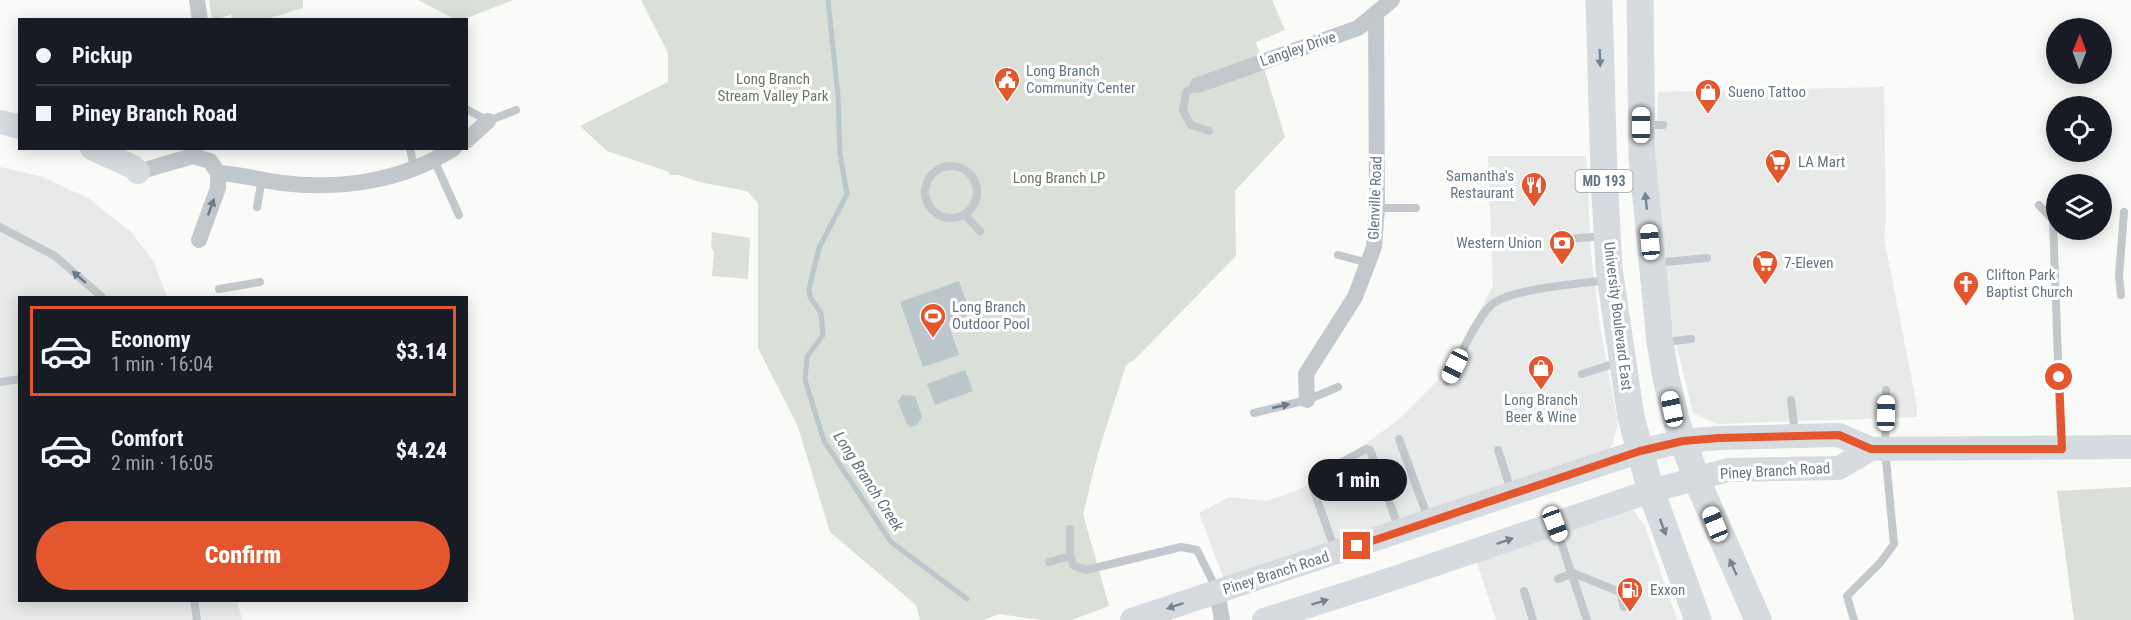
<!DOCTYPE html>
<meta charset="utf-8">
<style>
:root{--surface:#171b24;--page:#242831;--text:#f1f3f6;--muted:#9ea1a6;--line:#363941;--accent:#e4572e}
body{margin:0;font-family:"Roboto Condensed",sans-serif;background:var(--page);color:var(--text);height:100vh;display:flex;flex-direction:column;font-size:22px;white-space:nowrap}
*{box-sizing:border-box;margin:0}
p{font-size:20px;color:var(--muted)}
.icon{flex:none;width:33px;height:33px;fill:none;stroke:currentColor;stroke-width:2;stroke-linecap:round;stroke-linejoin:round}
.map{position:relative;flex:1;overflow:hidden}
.drawer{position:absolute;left:18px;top:296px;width:450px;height:306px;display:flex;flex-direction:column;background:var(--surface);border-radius:0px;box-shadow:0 3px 15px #0003}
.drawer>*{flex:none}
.hud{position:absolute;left:18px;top:18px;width:450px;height:132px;border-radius:0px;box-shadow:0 3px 15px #0003;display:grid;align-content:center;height:132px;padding:0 18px;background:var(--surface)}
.needle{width:39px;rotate:1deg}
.buttons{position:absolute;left:2046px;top:18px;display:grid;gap:12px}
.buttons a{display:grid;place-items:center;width:66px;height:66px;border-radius:50%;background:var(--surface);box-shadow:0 3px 15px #0003;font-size:30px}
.end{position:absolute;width:27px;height:27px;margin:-14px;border:8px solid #e4572e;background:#fff;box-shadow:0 0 0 3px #fff}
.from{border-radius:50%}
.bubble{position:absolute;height:42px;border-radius:21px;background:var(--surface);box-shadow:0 3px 15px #0003;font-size:20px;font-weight:800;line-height:42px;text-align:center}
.car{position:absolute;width:18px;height:36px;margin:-18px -9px;border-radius:8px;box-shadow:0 0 4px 2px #0007;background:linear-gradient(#fff 24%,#345 0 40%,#fff 0 76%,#345 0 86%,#fff 0)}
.hud b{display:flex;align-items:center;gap:21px;height:57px;font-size:22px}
.hud b+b{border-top:2px solid var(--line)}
.hud i{width:15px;height:15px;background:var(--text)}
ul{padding:10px 0 0;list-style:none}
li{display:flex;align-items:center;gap:18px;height:90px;margin:0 12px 9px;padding:0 6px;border:3px solid transparent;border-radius:0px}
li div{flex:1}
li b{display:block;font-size:22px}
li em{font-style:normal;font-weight:800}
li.on{border-color:var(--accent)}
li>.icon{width:54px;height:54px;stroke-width:1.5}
.button{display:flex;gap:12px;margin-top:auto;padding:12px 18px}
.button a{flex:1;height:69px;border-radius:36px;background:var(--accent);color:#fff;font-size:24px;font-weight:800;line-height:69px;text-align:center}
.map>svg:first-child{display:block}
.built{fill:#e8e9e9}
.green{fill:#dadfd7}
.water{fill:#bbc7cb}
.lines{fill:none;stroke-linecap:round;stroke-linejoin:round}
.stream{stroke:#bbc7cb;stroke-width:5}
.lane{stroke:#c3c8cc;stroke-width:8}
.street{stroke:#c3c8cc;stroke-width:16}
.secondary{stroke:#d6dbdf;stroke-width:24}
.primary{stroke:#d6dbdf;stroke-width:27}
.oneway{fill:#768591}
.oneway2{fill:#6a7a87}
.route{stroke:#e4572e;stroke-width:8}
.labels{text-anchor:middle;stroke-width:6;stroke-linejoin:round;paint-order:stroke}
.shield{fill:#fff;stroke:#939fa8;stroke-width:1.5}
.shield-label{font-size:14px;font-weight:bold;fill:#657683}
.street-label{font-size:15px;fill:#657683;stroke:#fff}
.poi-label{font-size:15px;fill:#657683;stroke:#fff;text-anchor:start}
.park-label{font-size:15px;fill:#687a64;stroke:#fff}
.water-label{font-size:16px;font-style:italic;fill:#60757c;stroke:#fff}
</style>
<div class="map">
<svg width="2131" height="620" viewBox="0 0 2131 620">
<rect width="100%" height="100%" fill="#fafaf8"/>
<g class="built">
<path d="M1884,87L1886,219L1884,238L1917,406V417L1718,424L1693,413L1668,311L1655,164L1658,92Z"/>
<path d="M1488,156H1586L1591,253L1600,326L1618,424L1612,446L1596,459L1225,582L1199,513L1229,497L1267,501L1305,487L1397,421L1445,373L1493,286Z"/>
<path d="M0,167L40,176L88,198L132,233L154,262L167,297H20V600H237L242,620H0Z"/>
<path d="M1618,506L1634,511L1645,526L1677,620H1496L1473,551Z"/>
</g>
<g class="green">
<path d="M209,0H303V8L267,19H232L231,14L219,19H212Z"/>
<path d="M418,0H513L462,20L455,19Z"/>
<path d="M641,0H1272L1285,30L1256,42L1285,137L1235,191L1236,256L1135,359L1126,365L1098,453L1083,514L1109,606L1072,620H1041L999,614L984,620H920L916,605L830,532L798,427L758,348V203L747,191L699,182L679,175H669V172L607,151L580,126L668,82V53Z"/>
<path d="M712,232L750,238L748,279L712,276L714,252L711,248Z"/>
<path d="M2131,487V620H2074L2057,491Z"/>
</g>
<g class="water">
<path d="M959,281L971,314L948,323L959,355L923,367L900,302Z"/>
<path d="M965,370L973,391L935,405L927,384Z"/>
<path d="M902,395L915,396L922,417L917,425L911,427L907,424L898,402Z"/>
</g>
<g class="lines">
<path class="stream" d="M828,0L838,96L840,154L847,194L819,248L809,289L810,297L821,313L823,335L807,357L805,380L824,441L891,542L967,599"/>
<g class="lane">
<path d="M1198,85L1186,92L1183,111L1191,125L1209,131"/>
<path d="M466,109L488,121L516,110"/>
<path d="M1645,125H1663"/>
<path d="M410,148L414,168"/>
<path d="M434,160L459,215"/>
<circle cx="951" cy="192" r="26"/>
<path d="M1580,175H1600"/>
<path d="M2039,205L2053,220L2061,445"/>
<path d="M257,207L262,179"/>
<path d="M1377,208H1416"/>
<path d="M965,215L980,231"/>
<path d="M0,227L55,256L102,297"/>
<path d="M1569,239L1604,236"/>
<path d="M1338,255L1368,263"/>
<path d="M1655,263L1707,258"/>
<path d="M219,289L260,282"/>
<path d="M2121,295L2119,276L2124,212"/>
<path d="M1665,342L1691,339"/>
<path d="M1582,374L1619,362"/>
<path d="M0,382L20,379"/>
<path d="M1447,382C1456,364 1479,312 1494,303C1516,288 1579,284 1607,280"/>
<path d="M1791,400L1795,433"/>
<path d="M1254,413L1307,400L1338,387"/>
<path d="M1399,439L1428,518"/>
<path d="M1498,450L1511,490"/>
<path d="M1556,527L1587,620"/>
<path d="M1070,529V556L1073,565L1086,570L1181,547L1197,550L1217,590"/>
<path d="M1335,550L1313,488L1342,462L1366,449L1370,450L1399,528"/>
<path d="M1049,562L1070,556"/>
<path d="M1558,579L1573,573L1620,592L1624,607"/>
<path d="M1524,591L1533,620"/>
<path d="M194,600L197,620"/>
<path d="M1854,620L1847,596L1880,563L1894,544L1885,449L1886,390"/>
</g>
<g class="street">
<path d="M197,0L200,20"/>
<path d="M1198,85L1358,28L1392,0"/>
<path d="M466,141L488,121"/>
<path d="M138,172L193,156L210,161L218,173V188L199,240"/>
<path d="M218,173C240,174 260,180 282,183C341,190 404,181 454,148"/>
<path d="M1307,400L1306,374L1355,297L1374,247L1377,208L1376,14"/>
<path d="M1217,592L1222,620"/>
</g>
<g class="secondary">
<path d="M0,122L20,127"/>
<path d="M92,148L133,167L138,172"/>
<path d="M1132,620L1640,451L1683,441L1719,438L1839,435L1871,449L2131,447"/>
<path d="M1264,620L1371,586L1651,491L1728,470L1839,468L1871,449"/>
</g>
<g class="primary">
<path d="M1599,0L1604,175L1609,269L1631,417L1651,491L1698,620"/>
<path d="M1640,0L1642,157L1660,342L1666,378L1677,423L1696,478L1758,620"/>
</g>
</g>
<defs><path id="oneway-solid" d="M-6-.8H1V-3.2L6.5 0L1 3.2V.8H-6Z" transform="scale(1.5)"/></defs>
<g class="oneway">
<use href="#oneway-solid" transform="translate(1600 58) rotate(88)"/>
<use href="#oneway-solid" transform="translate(1646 201) rotate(-96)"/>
<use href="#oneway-solid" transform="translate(1663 527) rotate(70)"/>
<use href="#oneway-solid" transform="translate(1505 541) rotate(-19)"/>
<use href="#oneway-solid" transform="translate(1733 567) rotate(-114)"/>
<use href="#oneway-solid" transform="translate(1320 602) rotate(-17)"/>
<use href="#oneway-solid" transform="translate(1175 606) rotate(162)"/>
</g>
<g class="oneway2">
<use href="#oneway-solid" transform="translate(211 207) rotate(-70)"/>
<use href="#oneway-solid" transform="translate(79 277) rotate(-139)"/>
<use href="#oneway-solid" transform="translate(1281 406) rotate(-13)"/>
</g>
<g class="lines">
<path class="route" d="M1357,546L1640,451L1683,441L1719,438L1839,435L1871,449H2062L2059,377"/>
</g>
<defs>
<g id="civic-pin" transform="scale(1.35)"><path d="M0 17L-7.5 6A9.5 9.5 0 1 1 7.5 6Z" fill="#e4572e" stroke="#fff"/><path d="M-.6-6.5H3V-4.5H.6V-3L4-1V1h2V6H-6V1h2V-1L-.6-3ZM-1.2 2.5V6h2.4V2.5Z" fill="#fff"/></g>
<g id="shop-pin" transform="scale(1.35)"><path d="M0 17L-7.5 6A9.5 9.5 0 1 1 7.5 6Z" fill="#e4572e" stroke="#fff"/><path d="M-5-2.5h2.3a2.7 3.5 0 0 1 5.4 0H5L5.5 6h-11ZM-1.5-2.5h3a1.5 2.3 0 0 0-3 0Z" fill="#fff"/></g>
<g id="supermarket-pin" transform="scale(1.35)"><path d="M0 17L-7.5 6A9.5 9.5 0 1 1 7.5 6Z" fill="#e4572e" stroke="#fff"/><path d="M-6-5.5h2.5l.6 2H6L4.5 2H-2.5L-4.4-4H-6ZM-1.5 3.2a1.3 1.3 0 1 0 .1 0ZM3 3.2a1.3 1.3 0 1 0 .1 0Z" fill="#fff"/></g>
<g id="restaurant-pin" transform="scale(1.35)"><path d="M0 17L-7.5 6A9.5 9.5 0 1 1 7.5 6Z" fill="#e4572e" stroke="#fff"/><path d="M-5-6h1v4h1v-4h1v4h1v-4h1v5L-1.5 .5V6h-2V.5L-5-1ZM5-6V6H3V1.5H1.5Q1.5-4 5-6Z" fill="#fff"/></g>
<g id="bank-pin" transform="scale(1.35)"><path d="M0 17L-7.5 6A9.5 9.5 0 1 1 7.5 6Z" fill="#e4572e" stroke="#fff"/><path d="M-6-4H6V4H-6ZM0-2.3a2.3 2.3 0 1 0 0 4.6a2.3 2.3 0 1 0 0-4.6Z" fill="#fff"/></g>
<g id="church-pin" transform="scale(1.35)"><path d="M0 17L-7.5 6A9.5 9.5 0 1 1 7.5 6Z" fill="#e4572e" stroke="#fff"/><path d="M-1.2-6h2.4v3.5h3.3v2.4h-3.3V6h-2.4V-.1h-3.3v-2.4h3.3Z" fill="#fff"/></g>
<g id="stadium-pin" transform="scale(1.35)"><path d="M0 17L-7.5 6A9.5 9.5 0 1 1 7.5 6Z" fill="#e4572e" stroke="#fff"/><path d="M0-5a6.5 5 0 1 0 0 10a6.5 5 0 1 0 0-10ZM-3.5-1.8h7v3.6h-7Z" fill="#fff"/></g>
<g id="fuel-pin" transform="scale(1.35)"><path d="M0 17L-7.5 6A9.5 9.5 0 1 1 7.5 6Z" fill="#e4572e" stroke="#fff"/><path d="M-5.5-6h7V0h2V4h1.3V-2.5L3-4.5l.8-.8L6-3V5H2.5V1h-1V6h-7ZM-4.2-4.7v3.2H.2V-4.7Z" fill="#fff"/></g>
</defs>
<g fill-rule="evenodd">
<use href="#civic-pin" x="1007" y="80"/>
<use href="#shop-pin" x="1708" y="92"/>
<use href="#supermarket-pin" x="1778" y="162"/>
<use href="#restaurant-pin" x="1534" y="185"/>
<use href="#bank-pin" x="1562" y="243"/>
<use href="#supermarket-pin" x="1765" y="263"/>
<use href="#church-pin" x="1966" y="284"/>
<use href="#stadium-pin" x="933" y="316"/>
<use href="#shop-pin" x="1541" y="368"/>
<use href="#fuel-pin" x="1630" y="590"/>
</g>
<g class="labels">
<rect class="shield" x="1575.5" y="170" width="57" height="22" rx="4.5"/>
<g class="shield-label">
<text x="1604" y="186">MD 193</text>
</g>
<g class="street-label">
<text transform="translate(1298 49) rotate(-19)" y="5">Langley Drive</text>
<text transform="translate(1375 198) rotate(-88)" y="5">Glenville Road</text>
<text transform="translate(1618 316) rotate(83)" y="5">University Boulevard East</text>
<text transform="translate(1775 471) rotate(-3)" y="5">Piney Branch Road</text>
<text transform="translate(1276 573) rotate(-18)" y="5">Piney Branch Road</text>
</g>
<g class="poi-label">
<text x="1026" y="76">Long Branch<tspan x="1026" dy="17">Community Center</tspan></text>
<text x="1728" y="97">Sueno Tattoo</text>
<text x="1798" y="167">LA Mart</text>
<text x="1514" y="181" text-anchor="end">Samantha's<tspan x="1514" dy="17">Restaurant</tspan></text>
<text x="1542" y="248" text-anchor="end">Western Union</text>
<text x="1784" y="268">7-Eleven</text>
<text x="1986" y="280">Clifton Park<tspan x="1986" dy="17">Baptist Church</tspan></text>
<text x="952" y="312">Long Branch<tspan x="952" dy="17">Outdoor Pool</tspan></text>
<text x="1541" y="405" text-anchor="middle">Long Branch<tspan x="1541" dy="17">Beer &amp; Wine</tspan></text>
<text x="1650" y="595">Exxon</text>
</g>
<g class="park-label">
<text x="773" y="84">Long Branch<tspan x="773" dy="17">Stream Valley Park</tspan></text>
<text x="1059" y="183">Long Branch LP</text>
</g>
<g class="water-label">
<text transform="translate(869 481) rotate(57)" y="6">Long Branch Creek</text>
</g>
</g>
</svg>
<div class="buttons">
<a><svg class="needle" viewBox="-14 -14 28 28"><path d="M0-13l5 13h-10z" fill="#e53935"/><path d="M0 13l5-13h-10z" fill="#9ea1a6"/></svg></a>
<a><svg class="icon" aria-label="locate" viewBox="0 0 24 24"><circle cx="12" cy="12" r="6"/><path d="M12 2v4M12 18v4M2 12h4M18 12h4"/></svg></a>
<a><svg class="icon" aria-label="layers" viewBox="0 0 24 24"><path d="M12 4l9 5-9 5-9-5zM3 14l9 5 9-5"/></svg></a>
</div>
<i class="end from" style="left:2059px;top:377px"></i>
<i class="end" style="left:1357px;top:546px"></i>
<div class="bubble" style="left:1308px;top:459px;width:99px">1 min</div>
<i class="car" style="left:1641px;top:125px;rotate:0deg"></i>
<i class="car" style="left:1650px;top:242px;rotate:355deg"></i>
<i class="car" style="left:1455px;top:366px;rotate:206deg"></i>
<i class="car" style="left:1672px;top:409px;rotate:348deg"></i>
<i class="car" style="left:1886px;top:413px;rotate:1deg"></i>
<i class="car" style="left:1555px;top:524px;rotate:159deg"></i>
<i class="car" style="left:1715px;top:524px;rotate:338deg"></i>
<div class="hud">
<b><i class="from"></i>Pickup</b>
<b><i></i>Piney Branch Road</b>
</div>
<section class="drawer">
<ul>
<li class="on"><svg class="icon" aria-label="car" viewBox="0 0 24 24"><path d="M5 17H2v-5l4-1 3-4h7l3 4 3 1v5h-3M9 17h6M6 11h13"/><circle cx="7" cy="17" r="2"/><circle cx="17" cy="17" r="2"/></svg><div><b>Economy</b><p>1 min · 16:04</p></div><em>$3.14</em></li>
<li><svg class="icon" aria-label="car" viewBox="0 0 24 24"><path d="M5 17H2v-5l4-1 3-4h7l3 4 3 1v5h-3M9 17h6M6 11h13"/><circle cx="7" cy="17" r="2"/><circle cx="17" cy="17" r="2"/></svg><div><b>Comfort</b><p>2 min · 16:05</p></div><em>$4.24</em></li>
</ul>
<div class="button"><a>Confirm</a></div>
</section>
</div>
